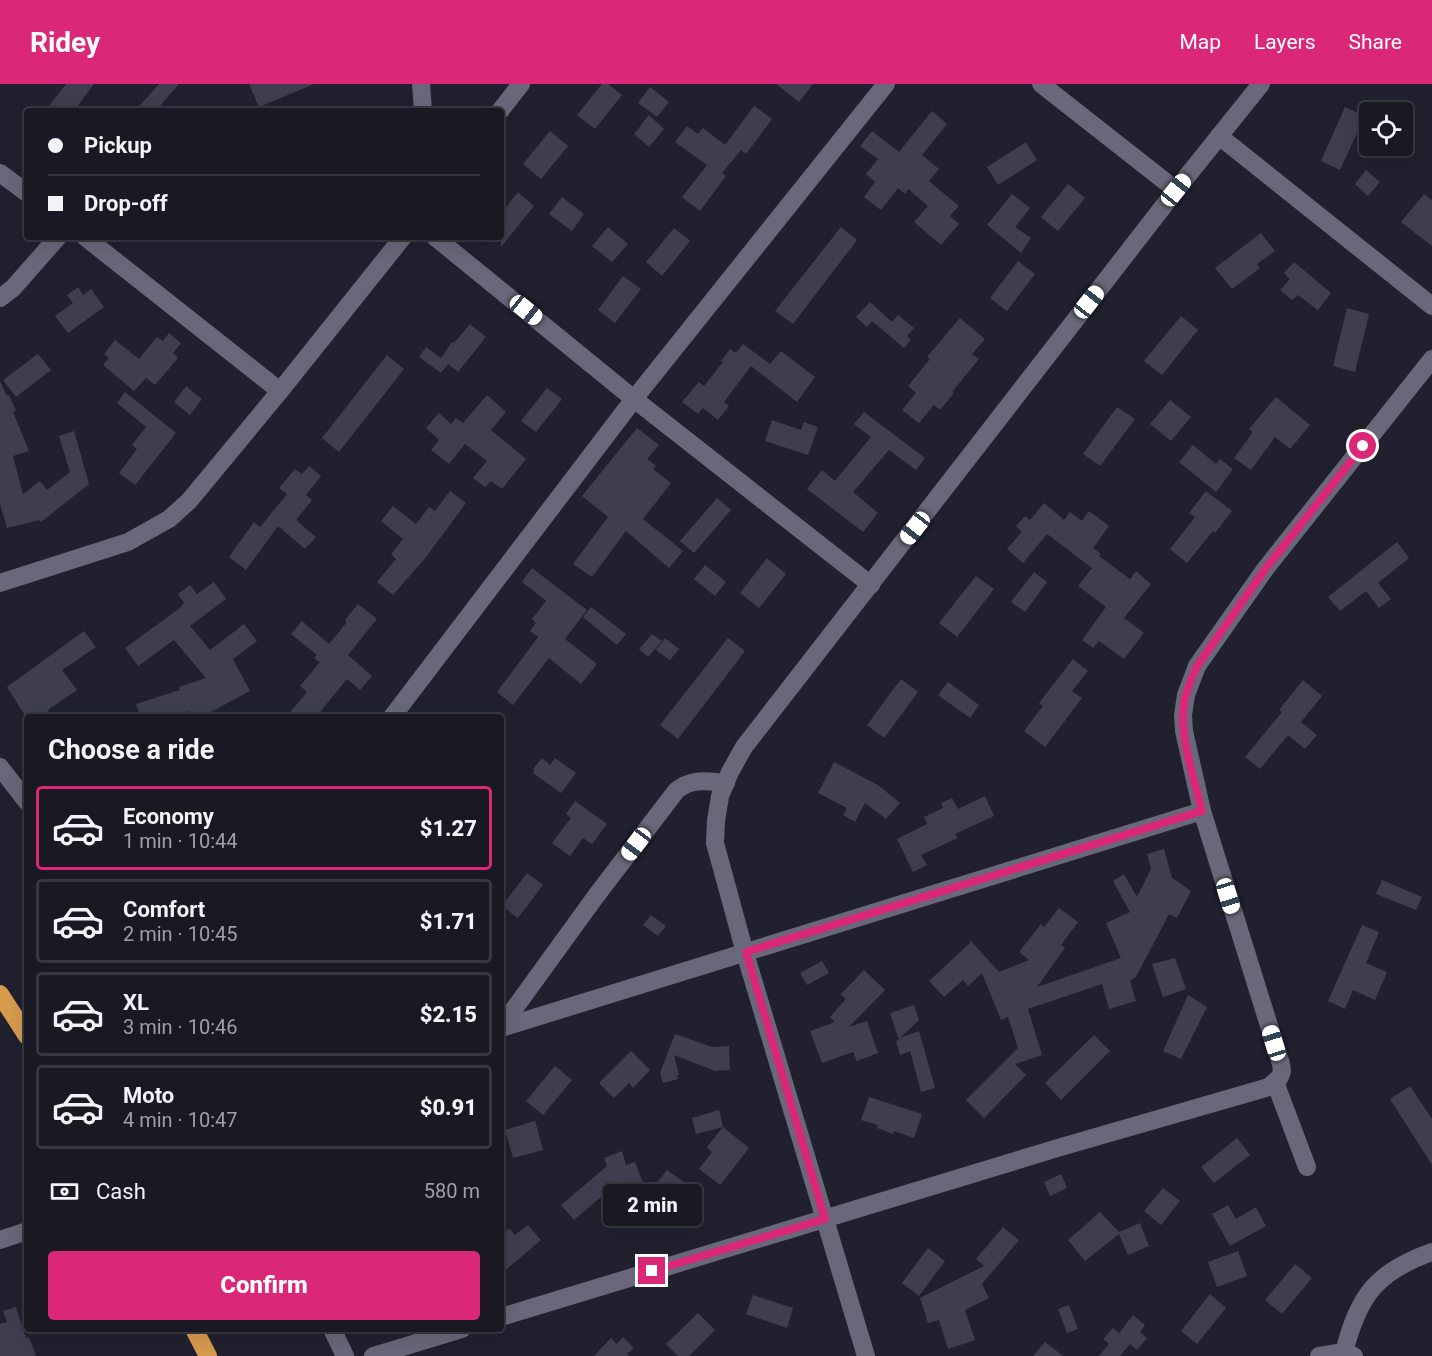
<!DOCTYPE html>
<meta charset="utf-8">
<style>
:root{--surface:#191823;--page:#22212b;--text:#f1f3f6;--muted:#9fa0a6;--line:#373741;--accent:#db2777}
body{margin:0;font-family:Roboto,sans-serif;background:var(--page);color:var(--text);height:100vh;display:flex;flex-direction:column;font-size:22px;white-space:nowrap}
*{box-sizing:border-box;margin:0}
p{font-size:20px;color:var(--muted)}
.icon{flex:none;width:33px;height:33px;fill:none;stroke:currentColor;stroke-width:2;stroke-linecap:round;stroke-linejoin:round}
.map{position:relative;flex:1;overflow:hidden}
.panel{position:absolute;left:24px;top:630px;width:480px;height:618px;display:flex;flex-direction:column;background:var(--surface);border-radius:6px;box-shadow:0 6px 24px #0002,0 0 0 2px var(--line)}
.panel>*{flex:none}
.top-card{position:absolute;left:24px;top:24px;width:480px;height:132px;border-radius:6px;box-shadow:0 6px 24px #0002,0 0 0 2px var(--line);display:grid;align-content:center;height:132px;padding:0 24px;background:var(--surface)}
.fabs{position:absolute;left:1359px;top:18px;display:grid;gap:12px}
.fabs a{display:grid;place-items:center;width:54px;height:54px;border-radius:6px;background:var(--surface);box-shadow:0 6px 24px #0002,0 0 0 2px var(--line);font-size:30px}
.end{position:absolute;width:27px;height:27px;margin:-14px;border:8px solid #db2777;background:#fff;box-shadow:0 0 0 3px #fff}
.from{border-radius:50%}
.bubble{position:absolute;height:42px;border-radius:6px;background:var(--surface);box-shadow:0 6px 24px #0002,0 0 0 2px var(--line);font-size:20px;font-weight:800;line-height:42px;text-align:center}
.car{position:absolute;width:18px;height:36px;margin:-18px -9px;border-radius:8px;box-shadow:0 0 4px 2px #0007;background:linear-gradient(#fff 24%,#345 0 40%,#fff 0 76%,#345 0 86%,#fff 0)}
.top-card b{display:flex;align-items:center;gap:21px;height:57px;font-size:22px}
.top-card b+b{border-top:2px solid var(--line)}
.top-card i{width:15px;height:15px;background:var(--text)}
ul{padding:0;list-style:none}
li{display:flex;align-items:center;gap:18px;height:84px;margin:0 12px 9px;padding:0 12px;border:3px solid var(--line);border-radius:6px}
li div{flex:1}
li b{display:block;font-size:22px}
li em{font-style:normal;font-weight:800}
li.selected{border-color:var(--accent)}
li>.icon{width:54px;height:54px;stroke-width:1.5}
h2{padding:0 24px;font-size:27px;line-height:72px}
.pay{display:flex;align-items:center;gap:15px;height:66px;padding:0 24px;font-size:22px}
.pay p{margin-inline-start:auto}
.cta{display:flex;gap:12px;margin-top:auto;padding:12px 24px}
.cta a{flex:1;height:69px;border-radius:6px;background:var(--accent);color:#fff;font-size:24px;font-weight:800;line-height:69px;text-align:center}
header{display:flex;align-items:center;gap:36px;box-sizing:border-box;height:84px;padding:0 30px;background:var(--accent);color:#fff}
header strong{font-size:28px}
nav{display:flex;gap:33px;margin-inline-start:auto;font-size:21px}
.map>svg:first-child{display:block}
.building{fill:#3f3e4f}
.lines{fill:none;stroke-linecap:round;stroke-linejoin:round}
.minor{stroke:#68687a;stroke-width:18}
.highway{stroke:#d79c4e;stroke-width:18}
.route{stroke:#db2777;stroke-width:8}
</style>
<header>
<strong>Ridey</strong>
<nav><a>Map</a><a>Layers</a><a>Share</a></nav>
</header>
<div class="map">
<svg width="1432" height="1272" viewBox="0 0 1432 1272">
<rect width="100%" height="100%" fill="#21202f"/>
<g class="building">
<path d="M66,0H94L74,27H45Z"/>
<path d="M159,0H179L159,23L165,27H135Z"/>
<path d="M249,0H314L259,23Z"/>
<path d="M602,0H608L622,11L595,45L577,31Z"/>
<path d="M776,0H813L799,18Z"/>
<path d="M650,3L669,18L657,33L638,19Z"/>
<path d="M754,22L772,35L746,70L741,66L722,89L726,92L700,127L682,113L707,81L675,58L687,42L698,50L703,44L725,61Z"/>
<path d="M1345,23L1365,32L1340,86L1321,77Z"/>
<path d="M932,27L947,40L922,71L939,85L929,97L959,122L950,132L959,140L941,161L914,138L928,122L908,105L905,110L898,104L881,126L864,113L875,98L866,90L878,75L860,62L872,47L899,68Z"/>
<path d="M649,31L664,45L649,63L634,50Z"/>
<path d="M550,47L568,62L541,95L523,80Z"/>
<path d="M1026,58L1037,76L998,101L987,83Z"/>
<path d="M1366,86L1380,98L1368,112L1355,100Z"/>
<path d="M1068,100L1085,114L1058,147L1041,133Z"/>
<path d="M518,108L534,122L501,163V129Z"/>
<path d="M1012,110L1030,124L1015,143L1031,154L1021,169L987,141Z"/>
<path d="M1424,110L1432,116V162L1401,138Z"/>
<path d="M562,113L584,130L572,147L549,130Z"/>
<path d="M608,143L628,160L612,178L592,162Z"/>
<path d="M841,143L857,156L793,240L775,227Z"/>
<path d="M674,144L690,157L662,192L646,178Z"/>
<path d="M1261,149L1275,167L1257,180L1260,184L1232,205L1215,184Z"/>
<path d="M1018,177L1035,190L1007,227L990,214Z"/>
<path d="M1294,178L1331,209L1318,226L1298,211L1292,216L1280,206L1290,195L1284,189Z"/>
<path d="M623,192L641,205L615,239L598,226Z"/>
<path d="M78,203L83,211L91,205L104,223L68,249L55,232L73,219L67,211Z"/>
<path d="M870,218L892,238L898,231L914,244L907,252L911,256L904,264L872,237L867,243L856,233Z"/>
<path d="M1347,224L1369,230L1355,288L1333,282Z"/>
<path d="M1181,232L1198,246L1162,291L1144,277Z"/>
<path d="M960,234L985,255L972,270L979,275L952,308L954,309L940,326L934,321L919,339L902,326L916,309L908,302L930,275L927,273Z"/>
<path d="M470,240L486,253L458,288L448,280L441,289L419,273L426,263L441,274L452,258L454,259Z"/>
<path d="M169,249L181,259L173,269L178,274L155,301L146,294L134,307L103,281L109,274L104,270L115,256L139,275L157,253L163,257Z"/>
<path d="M743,260L770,280L781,267L815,293L797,318L751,282L724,318L729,322L718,336L703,324L698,330L682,318L699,298L704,302L723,278L721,277L730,265L736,269Z"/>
<path d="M38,270L51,286L16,313L3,296Z"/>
<path d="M387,271L404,285L339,368L322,354Z"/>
<path d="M0,297L7,312L9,311L16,327L13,328L29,367L13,372L23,410L40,397L47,406L70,388L59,352L74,347L89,400L41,438L39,436L7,444L0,420Z"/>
<path d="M186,302L202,315L190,331L174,318Z"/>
<path d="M547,304L562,315L536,348L521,337Z"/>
<path d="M125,308L176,349L135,401L119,389L137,365L132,361L146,343L117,319Z"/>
<path d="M487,311L506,328L491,346L526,375L502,405L491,397L485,403L473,394L487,377L465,360L449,380L431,366L439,356L426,344L439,329L451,340L456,334L463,339Z"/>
<path d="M1276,313L1310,341L1290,365L1275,353L1251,386L1234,374L1253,348L1249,345Z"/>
<path d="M1170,316L1191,333L1171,357L1150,340Z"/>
<path d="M1117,323L1135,335L1100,382L1083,370Z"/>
<path d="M864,328L925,374L916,386L889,366L853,408L878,429L863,448L807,405L822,386L835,397L871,353L854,340Z"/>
<path d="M772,336L801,346L804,338L818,343L808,371L765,357Z"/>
<path d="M637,344L659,361L647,375L656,382L653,385L671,399L643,435L683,467L669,484L626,447L592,493L573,480L608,433L582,412Z"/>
<path d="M1193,361L1216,380L1220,375L1233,385L1216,408L1179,378Z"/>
<path d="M309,382L321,392L306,411L312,416L296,436L316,453L305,465L278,442L246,486L229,473L254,438L260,443L287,410L279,404L295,385L302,390Z"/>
<path d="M450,407L466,419L426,473L393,511L377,498L396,475L391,470L403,455L381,437L393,422L416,440L429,423L435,427Z"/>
<path d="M1206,407L1232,427L1215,449L1213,447L1187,479L1170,465L1195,433L1189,429Z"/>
<path d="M717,414L731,426L694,469L680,457Z"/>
<path d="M1044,419L1064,436L1070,428L1082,437L1089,427L1109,442L1093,464L1101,470L1099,472L1130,495L1136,487L1151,500L1124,534L1144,549L1124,575L1099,557L1093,564L1082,556L1106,523L1078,502L1092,484L1047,450L1023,479L1007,465L1022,448L1016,442L1025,432L1030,436Z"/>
<path d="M1397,458L1409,474L1378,499L1391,515L1379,524L1366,507L1340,527L1328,513Z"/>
<path d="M767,474L786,490L759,524L740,509Z"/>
<path d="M705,481L726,498L715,512L694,495Z"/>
<path d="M532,484L587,526L565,555L597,580L581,600L549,574L513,621L497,608L538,553L530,547L536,539L532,535L546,517L522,498Z"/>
<path d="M1034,488L1047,498L1025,528L1011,518Z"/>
<path d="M976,492L994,505L957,553L939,539Z"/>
<path d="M214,498L226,515L190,542L210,566L244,540L257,557L233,575L250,607L211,628L213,633H190L188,627L167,633H140L136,620L180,606L179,603L206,594L174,556L138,582L125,564L180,524L184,519L178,510L190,501L197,510Z"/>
<path d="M358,520L377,535L348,571L372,592L360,606L347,595L316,633H286L307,608L300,602L320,578L314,574L317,571L291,550L302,537L329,560L347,538L345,536Z"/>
<path d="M591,523L626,550L617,561L583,533Z"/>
<path d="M84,547L96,563L62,586L77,606L48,626L52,633H26L7,603Z"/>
<path d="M652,550L662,557L648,573L639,565Z"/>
<path d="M665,554L679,565L670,576L656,566Z"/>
<path d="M728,554L745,567L678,655L660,641Z"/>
<path d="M1073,575L1088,587L1072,607L1082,614L1045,663L1024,647L1043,622L1039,619Z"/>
<path d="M901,595L918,608L884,654L867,641Z"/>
<path d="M1303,596L1322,612L1301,638L1317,651L1305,665L1288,651L1260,685L1245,673L1282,628L1279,626Z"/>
<path d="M948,598L979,621L970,634L938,611Z"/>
<path d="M542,674L550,681L555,674L576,689L561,709L533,689L534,686L533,685Z"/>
<path d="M834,678L878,701L900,719L886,735L865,719L855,738L843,731L847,724L818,709Z"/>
<path d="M985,712L994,732L955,750L958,754L921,771L927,781L913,788L897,755L927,740L924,733L943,724L941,719L952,714L958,725Z"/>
<path d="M575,717L607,740L592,760L583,754L570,772L552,759L571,734L566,730Z"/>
<path d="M1164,765L1172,794L1191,807L1177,834L1169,830L1136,893L1130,897L1136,917L1109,925L1102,900L1028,925L1042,971L1015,980L1026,991L984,1034L966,1016L1018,964L1008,933L1001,936L982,889L968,902L963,896L944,913L929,897L970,859V856L999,888L1029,876L1019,868L1041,840L1044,843L1059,824L1078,838L1061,861L1065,864L1037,903L1121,874L1106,839L1130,828L1113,797L1124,790L1137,813L1151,785L1147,770Z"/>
<path d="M527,789L543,801L518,834L502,822Z"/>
<path d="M1382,796L1422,813L1416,826L1376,810Z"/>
<path d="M651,831L666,842L658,852L643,841Z"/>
<path d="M1362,841L1379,848L1366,879L1387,888L1375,916L1353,906L1345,925L1328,917Z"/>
<path d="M1175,874L1186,905L1163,913L1152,880Z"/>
<path d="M822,877L829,889L807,901L800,889Z"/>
<path d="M864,886L885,906L849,943L867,937L878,969L857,977L853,968L822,979L810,947L835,938L830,933L846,915L841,910Z"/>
<path d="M1188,911L1207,923L1181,975L1163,967Z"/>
<path d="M914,921L919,936L900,954L919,947L935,1004L921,1008L910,967L900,971L896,957L899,956L890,929Z"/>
<path d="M675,950L712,963L729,962L730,986L715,987L674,971L679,991H677L678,995L663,999L660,989Z"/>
<path d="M1094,951L1110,967L1061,1016L1045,999Z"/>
<path d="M631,967L650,986L633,1004L629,999L614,1014L599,999Z"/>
<path d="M555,982L572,996L543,1031L526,1017Z"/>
<path d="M1410,1002L1432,1035V1081L1390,1015Z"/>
<path d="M869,1013L922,1030L914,1054L894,1047L893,1050L877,1044L878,1041L861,1036Z"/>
<path d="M719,1026L723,1043L696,1050L692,1034Z"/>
<path d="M535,1037L543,1066L513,1074L505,1046Z"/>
<path d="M723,1043L749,1064L720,1101L699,1085L712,1068L707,1063Z"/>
<path d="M1237,1054L1250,1071L1214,1099L1201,1083Z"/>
<path d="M622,1067L626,1081L635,1078L643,1099L617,1108L614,1102L574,1136L561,1121L607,1082L604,1074Z"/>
<path d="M667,1086L685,1099L656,1136L638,1123Z"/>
<path d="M1061,1090L1067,1104L1050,1112L1044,1098Z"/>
<path d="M1163,1104L1180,1117L1161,1141L1144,1127Z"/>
<path d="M1228,1121L1236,1135L1256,1123L1266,1142L1230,1162L1212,1130Z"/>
<path d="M1100,1128L1119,1148L1140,1139L1149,1162L1128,1171L1119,1150L1085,1177L1068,1156Z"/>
<path d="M528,1141L541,1156L501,1190V1151L509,1144L515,1151Z"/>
<path d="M1003,1143L1019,1156L982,1200L989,1214L965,1226L975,1256L948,1265L939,1236L928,1239L920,1214L984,1182L976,1175Z"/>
<path d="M928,1164L945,1177L919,1212L902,1199Z"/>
<path d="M1238,1167L1247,1192L1217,1203L1208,1178Z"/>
<path d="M1295,1180L1312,1194L1282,1230L1265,1216Z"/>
<path d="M1210,1210L1226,1224L1197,1260L1181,1247Z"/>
<path d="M753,1211L793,1224L787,1244L746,1230Z"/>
<path d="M1069,1221L1078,1245L1067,1249L1058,1225Z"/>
<path d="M16,1223L26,1254L29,1253L36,1272H0V1240L7,1238L3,1227Z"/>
<path d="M698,1229L715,1246L689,1272H678L666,1260Z"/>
<path d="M1133,1231L1145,1241L1140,1248L1147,1254L1137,1266L1130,1260L1120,1272H1099L1109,1260L1103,1255L1113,1244L1119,1249Z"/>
<path d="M623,1253L634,1264L627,1270L629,1272H594L611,1254L617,1260Z"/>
<path d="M1045,1258L1063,1272H1033Z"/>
</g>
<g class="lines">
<g class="minor">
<path d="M421,0L423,27"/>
<path d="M1041,0L1176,106"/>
<path d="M500,27L521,0"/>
<path d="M1219,52L1432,222"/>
<path d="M0,89L27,109"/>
<path d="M85,153L280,307"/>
<path d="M435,153L634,315L871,501"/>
<path d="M0,214L13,204L58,153"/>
<path d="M0,499L128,458L169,435L189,417L280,307L403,153"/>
<path d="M392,633L634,315L886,0"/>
<path d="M0,683L27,718"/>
<path d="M501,943L596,812L676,707C691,694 706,697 726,699"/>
<path d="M501,944L1202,727"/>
<path d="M1275,998L1307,1083"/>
<path d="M0,1156L27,1147"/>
<path d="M501,1233L1061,1063L1269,1003L1280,993L1282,987L1281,980L1202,727L1184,647L1183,631L1186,611L1197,582L1266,484L1432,275"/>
<path d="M332,1245L345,1272"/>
<path d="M1344,1268C1359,1211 1376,1188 1432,1168"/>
<path d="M373,1272L462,1245"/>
<path d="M866,1272L745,869L715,759L716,737L720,712L730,688L744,663L1176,106L1261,0"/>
<path d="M1319,1272L1344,1268L1354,1272"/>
</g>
<g class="highway">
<path d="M0,910L27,952"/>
<path d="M194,1245L208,1272"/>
</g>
</g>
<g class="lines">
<path class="route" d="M652,1187L825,1135L746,868L1202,727C1195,699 1182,659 1183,631C1183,614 1190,598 1197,582L1266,484L1363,362"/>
</g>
</svg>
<div class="fabs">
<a><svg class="icon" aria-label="locate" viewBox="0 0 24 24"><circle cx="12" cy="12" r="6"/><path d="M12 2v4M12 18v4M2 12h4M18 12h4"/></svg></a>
</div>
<i class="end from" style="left:1363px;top:362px"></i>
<i class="end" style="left:652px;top:1187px"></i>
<div class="bubble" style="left:603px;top:1100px;width:99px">2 min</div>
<i class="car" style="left:1176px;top:106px;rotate:39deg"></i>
<i class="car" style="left:1089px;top:218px;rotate:38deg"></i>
<i class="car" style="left:526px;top:226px;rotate:129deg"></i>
<i class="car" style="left:915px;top:444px;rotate:218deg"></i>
<i class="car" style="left:636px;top:760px;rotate:217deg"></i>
<i class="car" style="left:1228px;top:812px;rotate:163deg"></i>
<i class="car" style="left:1274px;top:959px;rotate:343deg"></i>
<div class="top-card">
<b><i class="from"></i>Pickup</b>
<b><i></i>Drop-off</b>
</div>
<section class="panel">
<h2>Choose a ride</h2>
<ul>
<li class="selected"><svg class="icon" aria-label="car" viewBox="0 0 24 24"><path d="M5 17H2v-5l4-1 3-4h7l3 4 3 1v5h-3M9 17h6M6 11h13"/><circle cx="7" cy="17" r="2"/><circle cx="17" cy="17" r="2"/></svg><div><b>Economy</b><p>1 min · 10:44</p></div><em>$1.27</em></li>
<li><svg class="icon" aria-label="car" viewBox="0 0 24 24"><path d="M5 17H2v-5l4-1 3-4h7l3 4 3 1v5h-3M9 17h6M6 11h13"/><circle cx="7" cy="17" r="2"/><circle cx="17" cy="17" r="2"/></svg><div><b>Comfort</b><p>2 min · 10:45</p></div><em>$1.71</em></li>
<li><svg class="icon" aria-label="car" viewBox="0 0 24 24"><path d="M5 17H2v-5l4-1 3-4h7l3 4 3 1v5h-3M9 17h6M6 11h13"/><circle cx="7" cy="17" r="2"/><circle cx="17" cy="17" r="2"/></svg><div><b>XL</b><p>3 min · 10:46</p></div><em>$2.15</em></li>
<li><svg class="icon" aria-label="car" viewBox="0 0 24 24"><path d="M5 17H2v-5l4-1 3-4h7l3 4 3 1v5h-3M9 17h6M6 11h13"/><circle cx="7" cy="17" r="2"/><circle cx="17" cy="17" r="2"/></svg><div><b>Moto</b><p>4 min · 10:47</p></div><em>$0.91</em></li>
</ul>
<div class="pay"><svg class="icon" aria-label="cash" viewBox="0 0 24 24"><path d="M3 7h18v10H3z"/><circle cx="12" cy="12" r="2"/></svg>Cash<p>580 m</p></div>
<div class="cta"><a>Confirm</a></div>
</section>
</div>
